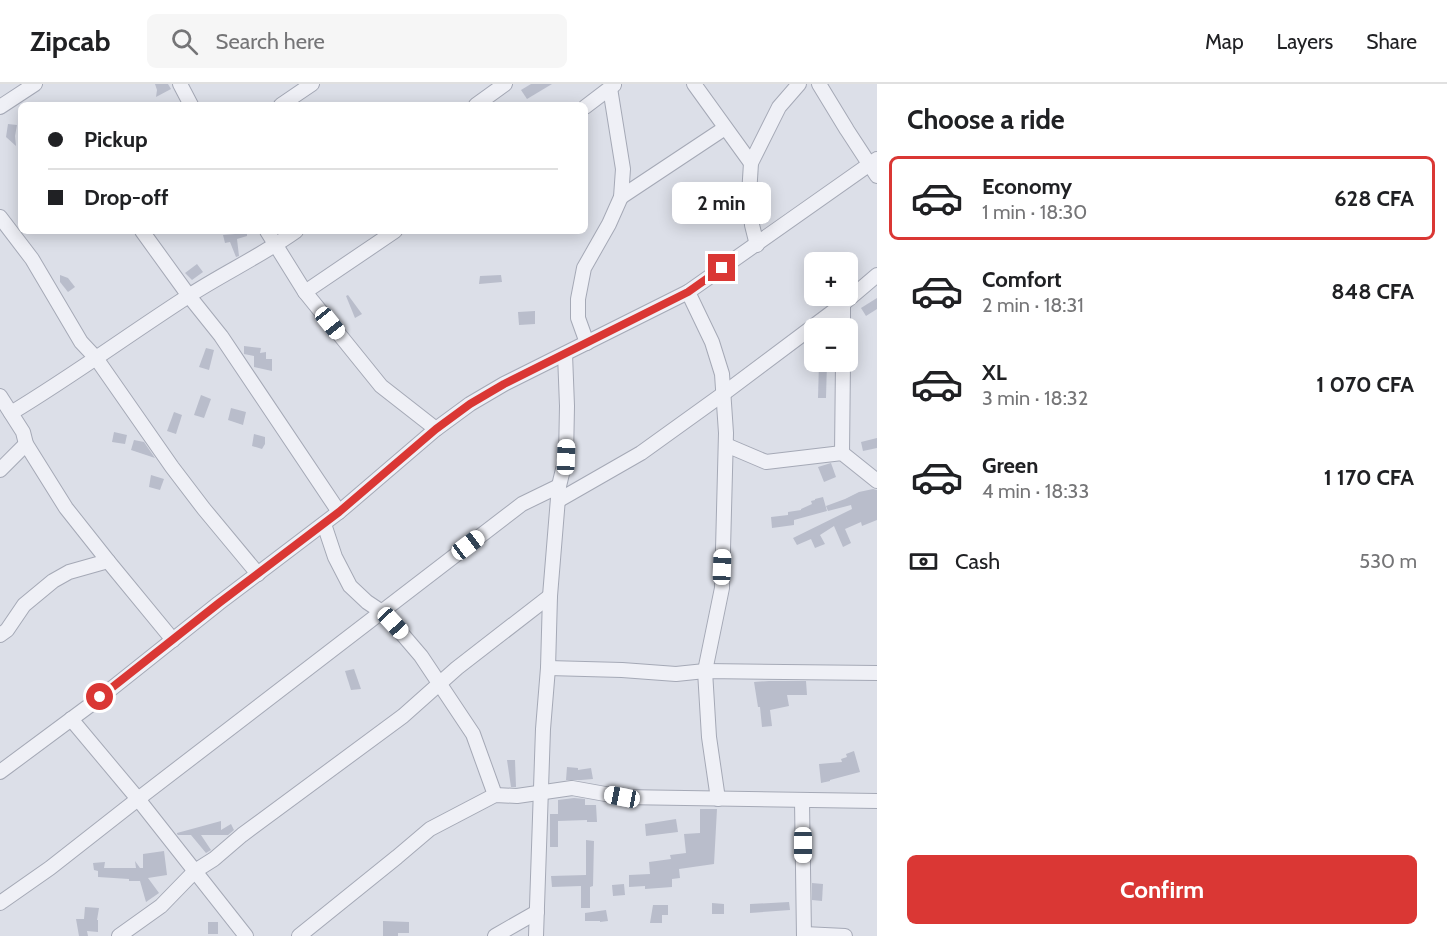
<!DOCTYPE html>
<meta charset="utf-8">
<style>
:root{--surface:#fff;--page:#f6f6f6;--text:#202124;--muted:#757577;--line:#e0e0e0;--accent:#da3734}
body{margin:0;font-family:Cabin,sans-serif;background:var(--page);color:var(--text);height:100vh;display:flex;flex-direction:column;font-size:22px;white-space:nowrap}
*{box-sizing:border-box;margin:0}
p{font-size:20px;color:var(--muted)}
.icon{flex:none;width:33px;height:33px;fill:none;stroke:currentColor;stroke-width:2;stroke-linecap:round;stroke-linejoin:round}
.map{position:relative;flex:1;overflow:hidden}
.panel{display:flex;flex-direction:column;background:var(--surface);width:570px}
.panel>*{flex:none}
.top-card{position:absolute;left:18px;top:18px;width:570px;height:132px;border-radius:9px;box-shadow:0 3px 15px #0003;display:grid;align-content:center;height:132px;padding:0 30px;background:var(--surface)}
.controls{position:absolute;left:804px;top:168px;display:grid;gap:12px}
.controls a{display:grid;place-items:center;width:54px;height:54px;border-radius:9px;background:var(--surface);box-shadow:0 3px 15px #0003;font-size:30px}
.end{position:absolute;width:27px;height:27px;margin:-14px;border:8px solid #da3734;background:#fff;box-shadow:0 0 0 3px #fff}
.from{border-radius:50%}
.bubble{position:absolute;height:42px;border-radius:9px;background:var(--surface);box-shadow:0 3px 15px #0003;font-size:20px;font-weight:700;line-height:42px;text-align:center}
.car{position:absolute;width:18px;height:36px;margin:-18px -9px;border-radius:8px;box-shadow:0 0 4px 2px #0007;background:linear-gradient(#fff 24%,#345 0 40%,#fff 0 76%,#345 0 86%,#fff 0)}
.top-card b{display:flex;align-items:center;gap:21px;height:57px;font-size:22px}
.top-card b+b{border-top:2px solid var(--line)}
.top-card i{width:15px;height:15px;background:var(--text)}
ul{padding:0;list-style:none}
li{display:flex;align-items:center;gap:18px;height:84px;margin:0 12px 9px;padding:0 18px;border:3px solid transparent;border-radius:9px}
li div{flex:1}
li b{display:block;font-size:22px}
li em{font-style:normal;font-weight:700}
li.active{border-color:var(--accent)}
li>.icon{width:54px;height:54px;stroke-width:1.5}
h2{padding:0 30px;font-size:27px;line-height:72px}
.pay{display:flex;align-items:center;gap:15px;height:66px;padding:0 30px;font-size:22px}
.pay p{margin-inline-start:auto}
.button{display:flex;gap:12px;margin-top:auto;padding:12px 30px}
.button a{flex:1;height:69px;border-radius:9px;background:var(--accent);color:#fff;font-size:24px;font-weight:700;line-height:69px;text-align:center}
header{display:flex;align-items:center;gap:36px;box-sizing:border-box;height:84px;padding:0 30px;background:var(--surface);border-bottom:2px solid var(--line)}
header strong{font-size:28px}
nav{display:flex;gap:33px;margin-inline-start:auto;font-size:21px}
.search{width:420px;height:54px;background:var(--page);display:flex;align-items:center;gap:15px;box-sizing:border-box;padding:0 21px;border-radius:9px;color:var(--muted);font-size:22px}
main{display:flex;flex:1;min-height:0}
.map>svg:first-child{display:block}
.building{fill:#b9bdcb}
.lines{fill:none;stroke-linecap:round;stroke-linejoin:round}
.minor-casing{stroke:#a5a9b6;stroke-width:16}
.minor{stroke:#eff0f6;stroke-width:14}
.route{stroke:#da3734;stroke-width:8}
</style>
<header>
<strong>Zipcab</strong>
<div class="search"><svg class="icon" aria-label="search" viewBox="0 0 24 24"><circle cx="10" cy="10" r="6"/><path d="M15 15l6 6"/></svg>Search here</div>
<nav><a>Map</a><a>Layers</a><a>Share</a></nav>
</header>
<main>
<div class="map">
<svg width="877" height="852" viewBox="0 0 877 852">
<rect width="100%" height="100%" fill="#dcdfe8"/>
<g class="building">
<path d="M155,0H168L171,5L156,13L157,6Z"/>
<path d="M531,0H552L527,15L521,6Z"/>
<path d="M8,40L17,41L15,52L16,62L6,53Z"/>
<path d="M247,149V152L237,155L239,172L236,173L230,158L225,159L223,151Z"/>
<path d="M197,180L203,188L192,196L185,189Z"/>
<path d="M60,191L68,194L75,203L68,208L60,198Z"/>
<path d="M501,191L502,198L479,200L480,192Z"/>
<path d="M348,211L362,230L355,234L346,212Z"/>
<path d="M877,214V225L866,232L861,224Z"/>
<path d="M535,227V240L519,241L518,228Z"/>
<path d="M244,262L261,264L260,269L266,268V275H272V287L254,283V272L244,270Z"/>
<path d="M206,264L214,266L209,286L199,283Z"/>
<path d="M819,278H827L826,314H818Z"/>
<path d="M201,311L211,315L204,334L194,331Z"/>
<path d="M231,324L246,328L243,341L228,336Z"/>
<path d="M174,328L182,331L176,350L167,347Z"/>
<path d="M114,348L127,351L125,360L112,358Z"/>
<path d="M254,350L265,353V360L262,365L252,362Z"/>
<path d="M877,354V364L863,367L861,358Z"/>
<path d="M134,356L144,358L155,374L131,366Z"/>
<path d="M831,379L836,393L824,398L818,383Z"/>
<path d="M151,391L164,395L160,406L149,403Z"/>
<path d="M873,405L877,406V436L862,442L861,438L845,445L851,459L843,463L834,442L820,451L825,460L815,464L811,455L797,461L793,454L852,425L851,421L828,427L826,422L845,415L859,408Z"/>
<path d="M823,413L827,427L794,436V441L772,444L771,433L788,431V428L801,426V425L812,420L811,417L815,416V415Z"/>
<path d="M354,585L361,605L351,606L345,587Z"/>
<path d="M769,597H806L807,611H787L789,622L770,626L772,642L762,643L760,623H758L754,598Z"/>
<path d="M854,667L860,688L830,696V697L821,699L819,680L842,678L841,675L847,673L846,670Z"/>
<path d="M507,676H515L516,703H511Z"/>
<path d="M567,683L578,684V686L591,684L593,695L581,696H566Z"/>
<path d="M574,714L585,715V721H596L597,738H587V736L558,737V716Z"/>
<path d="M700,725H717L714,780L679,785L680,794L672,795V803L645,805V802L629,803V791L650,790L649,778L671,775L670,771L686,769L684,750L700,749Z"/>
<rect x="550" y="730" width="8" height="33"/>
<path d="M676,735L678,748L646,752L645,740Z"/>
<path d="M221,737V746L231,740L234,746L228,751H201L211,766L206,769L191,751H178L177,750V749Z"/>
<path d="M586,756L594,757L593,802L590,803V824H581V802L552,803L551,792L586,791Z"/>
<path d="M164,767L167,791L148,794L159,809L146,818L140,797H129V795L98,793V787L94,786L93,779L105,778L104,784H136L135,777L140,784H143V770Z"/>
<path d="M812,799L823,800L822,817L812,816Z"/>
<path d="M624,800L625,811L613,812L612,801Z"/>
<path d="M789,818L790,826L750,829V820Z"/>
<path d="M712,819L724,820V830H712Z"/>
<path d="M653,821H668V831H662V839H650Z"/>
<path d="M85,823L99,824L97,836H98V848L87,847L88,852H79L76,835H84Z"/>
<path d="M606,826L608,837L600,838V837H585V829Z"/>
<path d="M383,837L409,838V849H398V852H383Z"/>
<rect x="208" y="838" width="10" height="12"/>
</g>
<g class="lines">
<g class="minor-casing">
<g id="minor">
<path d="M180,0L191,21"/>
<path d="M694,0L751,79"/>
<path d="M819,0L847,46L877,92"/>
<path d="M281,21L312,0"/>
<path d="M476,21L505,0"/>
<path d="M0,23L35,0"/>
<path d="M585,23L614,1"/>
<path d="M621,113L725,44"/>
<path d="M0,133L32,175L81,258L96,274L172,383L204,425L258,490"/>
<path d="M142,147L189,212L221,252L339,428"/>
<path d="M267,147L305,208L381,302L436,345"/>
<path d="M757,161L752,141L749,111L751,79L779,23L799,0"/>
<path d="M305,208L395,147"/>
<path d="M688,208L712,258L722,290L726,349L722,504L705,587L709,653L718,715"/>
<path d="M843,244V220"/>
<path d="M587,259L578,234V215L584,184L609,140L621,113L623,85L610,4"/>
<path d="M0,312L23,348L26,360L66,424L108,477L173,556"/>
<path d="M11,329C71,293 128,251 187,213C222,190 261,172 296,147"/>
<path d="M726,361L766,378L842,369L877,397"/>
<path d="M842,369L843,278"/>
<path d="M0,386L26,360"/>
<path d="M559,416L641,369L723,310L843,220L877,191"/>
<path d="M324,440L335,473L350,502L367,518L382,528L403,551L421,572L473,650L495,711"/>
<path d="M0,551L7,546L24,521L53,497L69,488L108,477"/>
<path d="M548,584L622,586L676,590L705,587L877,589"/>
<path d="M0,688L101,613L219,519L339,428L436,345L470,320L504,300L688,208L877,75"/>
<path d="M802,717L804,852"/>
<path d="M0,819L50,784L138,715L71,635"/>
<path d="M804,850L845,852"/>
<path d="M119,852L161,822L195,787L214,775L242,751L403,632L457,584L550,512"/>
<path d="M246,852L138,715L522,420L559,402"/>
<path d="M299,852L397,773L430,745L495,711L517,712L572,704L622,713L877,717"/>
<path d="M495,852L537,828"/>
<path d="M536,852L543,645L548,584L550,512L559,402L566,373L567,322L565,270"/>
</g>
</g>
<use href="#minor" class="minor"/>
</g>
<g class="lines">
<path class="route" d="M100,613L219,519L339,428L436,345L470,320L504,300L688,208L722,184"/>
</g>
</svg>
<div class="controls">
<a>+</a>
<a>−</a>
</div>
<i class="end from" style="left:100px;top:613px"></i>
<i class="end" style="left:722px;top:184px"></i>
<div class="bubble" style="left:672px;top:98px;width:99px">2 min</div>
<i class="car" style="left:330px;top:239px;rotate:141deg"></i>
<i class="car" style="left:566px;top:373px;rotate:2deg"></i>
<i class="car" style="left:468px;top:461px;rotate:53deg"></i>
<i class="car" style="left:722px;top:483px;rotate:2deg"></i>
<i class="car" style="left:393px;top:539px;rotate:137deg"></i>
<i class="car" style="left:622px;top:713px;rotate:281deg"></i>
<i class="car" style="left:803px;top:761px;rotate:180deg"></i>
<div class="top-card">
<b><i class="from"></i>Pickup</b>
<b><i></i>Drop-off</b>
</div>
</div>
<section class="panel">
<h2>Choose a ride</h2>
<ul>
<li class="active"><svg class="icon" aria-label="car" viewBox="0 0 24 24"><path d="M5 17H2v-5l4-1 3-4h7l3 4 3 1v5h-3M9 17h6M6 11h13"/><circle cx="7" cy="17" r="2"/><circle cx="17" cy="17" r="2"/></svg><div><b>Economy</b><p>1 min · 18:30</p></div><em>628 CFA</em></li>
<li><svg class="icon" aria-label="car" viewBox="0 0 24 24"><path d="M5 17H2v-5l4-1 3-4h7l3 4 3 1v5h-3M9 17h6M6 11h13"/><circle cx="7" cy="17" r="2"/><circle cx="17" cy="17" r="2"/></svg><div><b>Comfort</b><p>2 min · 18:31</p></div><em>848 CFA</em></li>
<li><svg class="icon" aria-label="car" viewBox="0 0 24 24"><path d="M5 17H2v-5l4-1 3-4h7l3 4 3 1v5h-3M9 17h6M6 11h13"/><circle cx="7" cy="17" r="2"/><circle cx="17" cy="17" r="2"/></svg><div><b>XL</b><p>3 min · 18:32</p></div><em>1 070 CFA</em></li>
<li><svg class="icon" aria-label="car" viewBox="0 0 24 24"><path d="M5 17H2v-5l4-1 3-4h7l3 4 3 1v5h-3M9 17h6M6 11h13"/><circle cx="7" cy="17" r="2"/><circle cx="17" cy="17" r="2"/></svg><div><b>Green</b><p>4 min · 18:33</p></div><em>1 170 CFA</em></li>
</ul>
<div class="pay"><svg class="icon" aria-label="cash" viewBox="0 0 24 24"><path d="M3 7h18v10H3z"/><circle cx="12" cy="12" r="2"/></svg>Cash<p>530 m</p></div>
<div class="button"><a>Confirm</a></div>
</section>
</main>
